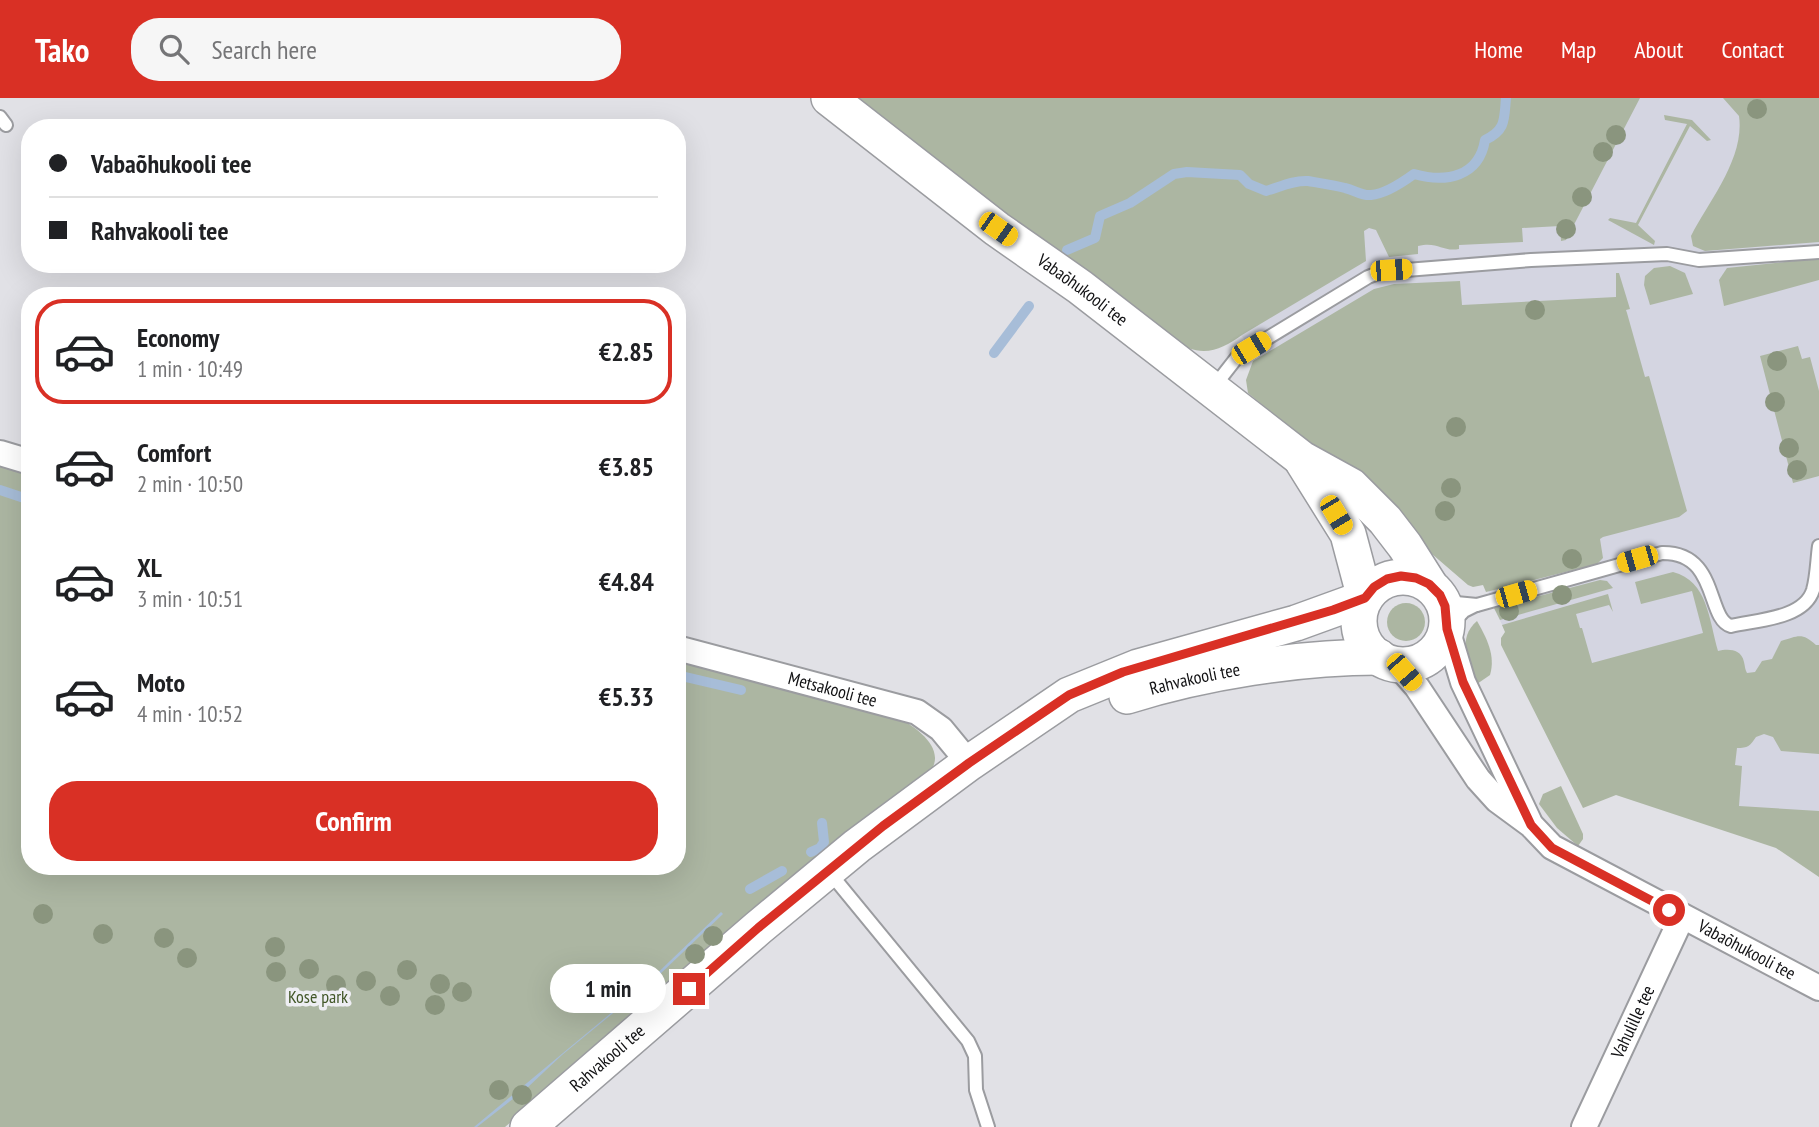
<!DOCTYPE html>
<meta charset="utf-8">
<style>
:root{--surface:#fff;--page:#f6f6f6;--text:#202124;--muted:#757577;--line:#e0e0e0;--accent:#d93025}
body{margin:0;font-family:"PT Sans Narrow",sans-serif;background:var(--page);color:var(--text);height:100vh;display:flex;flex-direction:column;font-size:26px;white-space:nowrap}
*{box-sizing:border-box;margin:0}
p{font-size:23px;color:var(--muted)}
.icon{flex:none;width:38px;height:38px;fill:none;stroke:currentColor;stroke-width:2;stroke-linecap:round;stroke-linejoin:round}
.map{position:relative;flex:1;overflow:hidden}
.drawer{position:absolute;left:21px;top:189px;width:665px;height:588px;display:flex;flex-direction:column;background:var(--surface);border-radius:28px;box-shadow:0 7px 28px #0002}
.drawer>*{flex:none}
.banner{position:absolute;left:21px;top:21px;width:665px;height:154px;border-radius:28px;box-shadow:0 7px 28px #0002;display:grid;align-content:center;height:154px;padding:0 28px;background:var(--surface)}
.end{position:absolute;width:32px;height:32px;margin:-16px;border:9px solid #d93025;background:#fff;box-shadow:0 0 0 4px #fff}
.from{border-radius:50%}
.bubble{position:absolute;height:49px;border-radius:24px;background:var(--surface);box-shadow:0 7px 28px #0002;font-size:23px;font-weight:600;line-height:49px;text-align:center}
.car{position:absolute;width:21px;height:42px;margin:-21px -10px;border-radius:9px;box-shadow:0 0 5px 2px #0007;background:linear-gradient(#f5c518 24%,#345 0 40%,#f5c518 0 76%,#345 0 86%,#f5c518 0)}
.banner b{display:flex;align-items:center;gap:24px;height:66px;font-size:26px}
.banner b+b{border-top:2px solid var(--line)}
.banner i{width:18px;height:18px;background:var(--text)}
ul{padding:12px 0 0;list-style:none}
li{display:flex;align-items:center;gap:21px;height:105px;margin:0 14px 10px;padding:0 14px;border:4px solid transparent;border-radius:28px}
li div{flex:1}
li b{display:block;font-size:26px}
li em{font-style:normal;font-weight:600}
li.on{border-color:var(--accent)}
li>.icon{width:63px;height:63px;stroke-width:1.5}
.button{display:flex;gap:14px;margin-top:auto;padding:14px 28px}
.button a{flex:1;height:80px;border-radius:28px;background:var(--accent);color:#fff;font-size:28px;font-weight:600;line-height:80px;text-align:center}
header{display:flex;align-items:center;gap:42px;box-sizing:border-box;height:98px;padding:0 35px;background:var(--accent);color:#fff}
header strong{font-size:33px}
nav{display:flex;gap:38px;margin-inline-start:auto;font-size:24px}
.search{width:490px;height:63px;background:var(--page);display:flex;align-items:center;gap:18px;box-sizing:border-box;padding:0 24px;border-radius:28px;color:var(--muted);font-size:26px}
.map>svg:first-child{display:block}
.built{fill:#d4d5e1}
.green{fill:#acb6a2}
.water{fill:#a7bdd8}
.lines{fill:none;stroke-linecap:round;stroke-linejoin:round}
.stream{stroke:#a7bdd8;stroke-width:10}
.lane-casing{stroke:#9b9ca0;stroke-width:16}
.street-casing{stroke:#9b9ca0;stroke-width:28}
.secondary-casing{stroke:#9b9ca0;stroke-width:38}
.lane{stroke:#fff;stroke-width:12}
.street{stroke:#fff;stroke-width:24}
.secondary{stroke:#fff;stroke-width:35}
.tree{fill:#8a957e}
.route{stroke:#d93025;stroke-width:9}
.labels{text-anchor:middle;stroke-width:7;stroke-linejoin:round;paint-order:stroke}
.street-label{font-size:18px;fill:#111113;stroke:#eeeef3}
.park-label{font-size:18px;fill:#425728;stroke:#eeeef3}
</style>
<header>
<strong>Tako</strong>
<div class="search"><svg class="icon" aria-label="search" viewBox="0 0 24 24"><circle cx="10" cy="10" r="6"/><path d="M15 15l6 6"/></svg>Search here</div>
<nav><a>Home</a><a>Map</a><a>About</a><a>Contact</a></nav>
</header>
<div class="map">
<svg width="1819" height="1029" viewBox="0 0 1819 1029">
<rect width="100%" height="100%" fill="#e1e1e6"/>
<path class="built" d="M1623,0H1819V719L1737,713L1509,541L1494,510L1485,483L1263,265L1199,184Z"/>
<g class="green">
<path d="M856,0H1640L1566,142L1561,143L1560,128L1522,130L1523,144L1459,147V151C1442,154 1438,143 1418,148V156L1389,159L1376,132L1369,130L1364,133L1366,163L1242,237C1225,249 1209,258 1188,250L997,110Z"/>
<path d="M1723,0H1819V144L1705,153L1693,148L1691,138C1709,103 1745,60 1739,18Z"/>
<path d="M1664,17L1692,22L1711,42L1707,43L1690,28L1638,127L1655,143L1654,147L1608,122L1610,120L1636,125L1687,26L1665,22Z"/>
<path d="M1813,161L1819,162V182L1724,208L1719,182L1727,170Z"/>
<path d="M1670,168L1685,175L1693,196L1650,207L1644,187L1645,178L1654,170Z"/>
<path d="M1616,175H1619L1630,211L1626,212L1627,215L1645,279L1649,278L1687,413L1679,419L1603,439L1600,441L1603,460L1597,466L1486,494L1483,487L1473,489L1468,487L1432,456L1396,408L1389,412L1248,295L1246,282L1253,263L1374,191L1394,186L1460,183L1462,207L1616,199Z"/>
<path d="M1798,248L1802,261L1810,259L1819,293V378L1793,385L1760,258Z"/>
<path d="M0,366L30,374V768H677V558L897,619C918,630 953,655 924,680C913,689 899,695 887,703C868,717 850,733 832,748L505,1029H0Z"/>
<path d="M1673,474C1708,483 1709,522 1718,553C1727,551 1741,550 1744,564C1745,568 1745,572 1747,575L1755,574L1762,563L1772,561L1781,543C1798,538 1802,534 1816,547H1819V656L1781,653L1773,639L1764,636L1756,639C1750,648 1748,650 1737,650L1735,667L1742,668L1739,708L1819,713V779L1776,750L1616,697L1583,710L1501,547V540L1505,534L1502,527L1608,496L1613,514L1609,507L1576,516L1580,530H1582L1592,565L1703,535L1692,493L1641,506L1635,484Z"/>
<path d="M1600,482L1607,483L1613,490L1500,522L1494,510Z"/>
<circle cx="1406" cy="524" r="19"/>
<path d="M1477,523C1486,539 1496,557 1490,577L1477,586C1467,565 1457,540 1477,523Z"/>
<path d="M1561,688L1583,736V741L1578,748L1557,730L1539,706L1543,696Z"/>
</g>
<path class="water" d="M721,814L723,816L657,879L562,957L527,990L477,1029H474L646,886Z"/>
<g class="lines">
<g class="stream">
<path d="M1067,152L1095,140L1100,118L1130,105L1174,76L1187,74L1240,77L1249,86L1266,93C1280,89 1293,82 1308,83C1320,85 1334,87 1345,90C1355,92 1361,98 1371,97C1385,96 1403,84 1414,76C1446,85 1479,79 1485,42C1506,32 1504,22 1506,0"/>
<path d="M994,255L1029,208"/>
<path d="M0,392L30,402"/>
<path d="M677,577L741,592"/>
<path d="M811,754L820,750L824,744L822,725"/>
<path d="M750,791L782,773"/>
</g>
<g class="lane-casing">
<g id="lane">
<path d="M0,19L6,27"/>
<path d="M1213,290L1238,258L1368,179L1381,174L1531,162L1667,156L1699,162L1819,154"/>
<path d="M1440,497L1456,505L1477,507L1662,455C1719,454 1706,521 1731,528C1756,522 1804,521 1813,492C1817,478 1817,462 1819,448"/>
<path d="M1447,531L1464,513L1476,507"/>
<path d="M830,775L968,943L975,958L976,992L988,1029"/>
</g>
</g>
<g class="street-casing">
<g id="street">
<path d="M0,355L30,364"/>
<path d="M1447,531L1463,584L1529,723"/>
<path id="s1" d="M677,550L917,614L941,631L969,665"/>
<path id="s2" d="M1397,566L1417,589L1478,681L1497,702L1531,727L1552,749L1819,890"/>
<path id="s3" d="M1584,1029L1682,819"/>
</g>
</g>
<g class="secondary-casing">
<g id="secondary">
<path id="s4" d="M829,0L997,131L1080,189L1302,361L1351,388L1385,422L1405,448L1429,486"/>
<path d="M1303,364L1348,436L1365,500"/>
<circle cx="1403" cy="523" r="44"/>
<path id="s5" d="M1127,598C1203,574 1299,559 1379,559"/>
<path id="s6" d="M528,1029L758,830L857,748L969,665L1069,597L1138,569L1296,525L1365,500"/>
</g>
</g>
<use href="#lane" class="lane"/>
<use href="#street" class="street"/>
<use href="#secondary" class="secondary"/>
</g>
<g class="tree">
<circle cx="1757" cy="11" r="10"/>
<circle cx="1616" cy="37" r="10"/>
<circle cx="1603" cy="54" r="10"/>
<circle cx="1582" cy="99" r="10"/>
<circle cx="1566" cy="131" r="10"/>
<circle cx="1535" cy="212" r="10"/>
<circle cx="1777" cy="263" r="10"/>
<circle cx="1775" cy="304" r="10"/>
<circle cx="1456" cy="329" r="10"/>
<circle cx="1789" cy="350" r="10"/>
<circle cx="1797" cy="372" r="10"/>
<circle cx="1451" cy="390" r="10"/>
<circle cx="1445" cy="413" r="10"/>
<circle cx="1572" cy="461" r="10"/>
<circle cx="1562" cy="497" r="10"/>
<circle cx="1509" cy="513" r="10"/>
<circle cx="43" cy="816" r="10"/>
<circle cx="103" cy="836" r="10"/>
<circle cx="713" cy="838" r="10"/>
<circle cx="164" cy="840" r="10"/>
<circle cx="275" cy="849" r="10"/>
<circle cx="695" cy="856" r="10"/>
<circle cx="187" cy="860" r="10"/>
<circle cx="309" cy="871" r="10"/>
<circle cx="407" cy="872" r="10"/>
<circle cx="276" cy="874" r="10"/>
<circle cx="366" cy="883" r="10"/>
<circle cx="440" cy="886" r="10"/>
<circle cx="336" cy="887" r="10"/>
<circle cx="462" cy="894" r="10"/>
<circle cx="390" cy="898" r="10"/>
<circle cx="435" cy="907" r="10"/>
<circle cx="499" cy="992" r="10"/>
<circle cx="522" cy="997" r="10"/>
</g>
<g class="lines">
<path class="route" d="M689,891L758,830L883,728L969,665L1069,597L1123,574L1333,512L1365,500L1374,489L1387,481L1401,478L1416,480L1429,486L1440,497L1445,508L1447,531L1463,584L1531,727L1552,750L1669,812"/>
</g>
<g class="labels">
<g class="street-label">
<text dy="6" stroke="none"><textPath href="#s4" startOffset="318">Vabaõhukooli tee</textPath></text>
<text dy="6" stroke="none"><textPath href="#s5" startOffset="70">Rahvakooli tee</textPath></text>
<text dy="6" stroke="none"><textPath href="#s1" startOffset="161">Metsakooli tee</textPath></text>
<text dy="6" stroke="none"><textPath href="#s2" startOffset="462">Vabaõhukooli tee</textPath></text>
<text dy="6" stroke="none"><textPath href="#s3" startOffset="116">Vahulille tee</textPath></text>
<text dy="6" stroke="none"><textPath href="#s6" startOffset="105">Rahvakooli tee</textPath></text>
</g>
<g class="park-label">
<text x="318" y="905">Kose park</text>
</g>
</g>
</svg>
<i class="end from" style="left:1669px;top:812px"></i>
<i class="end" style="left:689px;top:891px"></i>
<div class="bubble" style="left:550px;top:866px;width:116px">1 min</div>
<i class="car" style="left:998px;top:131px;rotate:125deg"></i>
<i class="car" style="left:1391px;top:172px;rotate:86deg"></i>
<i class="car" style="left:1251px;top:250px;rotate:59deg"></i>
<i class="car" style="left:1336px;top:417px;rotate:149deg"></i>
<i class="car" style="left:1637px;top:461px;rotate:254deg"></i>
<i class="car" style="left:1516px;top:496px;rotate:74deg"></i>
<i class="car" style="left:1404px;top:574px;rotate:139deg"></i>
<div class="banner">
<b><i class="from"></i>Vabaõhukooli tee</b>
<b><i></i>Rahvakooli tee</b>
</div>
<section class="drawer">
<ul>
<li class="on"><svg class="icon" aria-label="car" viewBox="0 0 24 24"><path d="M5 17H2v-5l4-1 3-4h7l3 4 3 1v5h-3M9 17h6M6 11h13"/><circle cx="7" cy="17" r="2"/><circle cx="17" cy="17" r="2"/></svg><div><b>Economy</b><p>1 min · 10:49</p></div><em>€2.85</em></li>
<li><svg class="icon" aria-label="car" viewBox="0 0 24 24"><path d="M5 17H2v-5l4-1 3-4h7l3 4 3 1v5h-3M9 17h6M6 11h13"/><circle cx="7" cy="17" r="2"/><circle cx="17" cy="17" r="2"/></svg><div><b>Comfort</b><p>2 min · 10:50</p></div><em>€3.85</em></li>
<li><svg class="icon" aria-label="car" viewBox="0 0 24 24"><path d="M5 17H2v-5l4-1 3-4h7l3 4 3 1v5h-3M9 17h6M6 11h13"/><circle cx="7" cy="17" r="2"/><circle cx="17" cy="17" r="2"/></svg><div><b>XL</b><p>3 min · 10:51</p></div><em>€4.84</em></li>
<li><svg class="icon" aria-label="car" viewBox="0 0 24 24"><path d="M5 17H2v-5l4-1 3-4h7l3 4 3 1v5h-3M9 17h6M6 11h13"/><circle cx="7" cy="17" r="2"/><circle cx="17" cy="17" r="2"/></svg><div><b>Moto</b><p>4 min · 10:52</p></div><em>€5.33</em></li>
</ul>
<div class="button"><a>Confirm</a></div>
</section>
</div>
